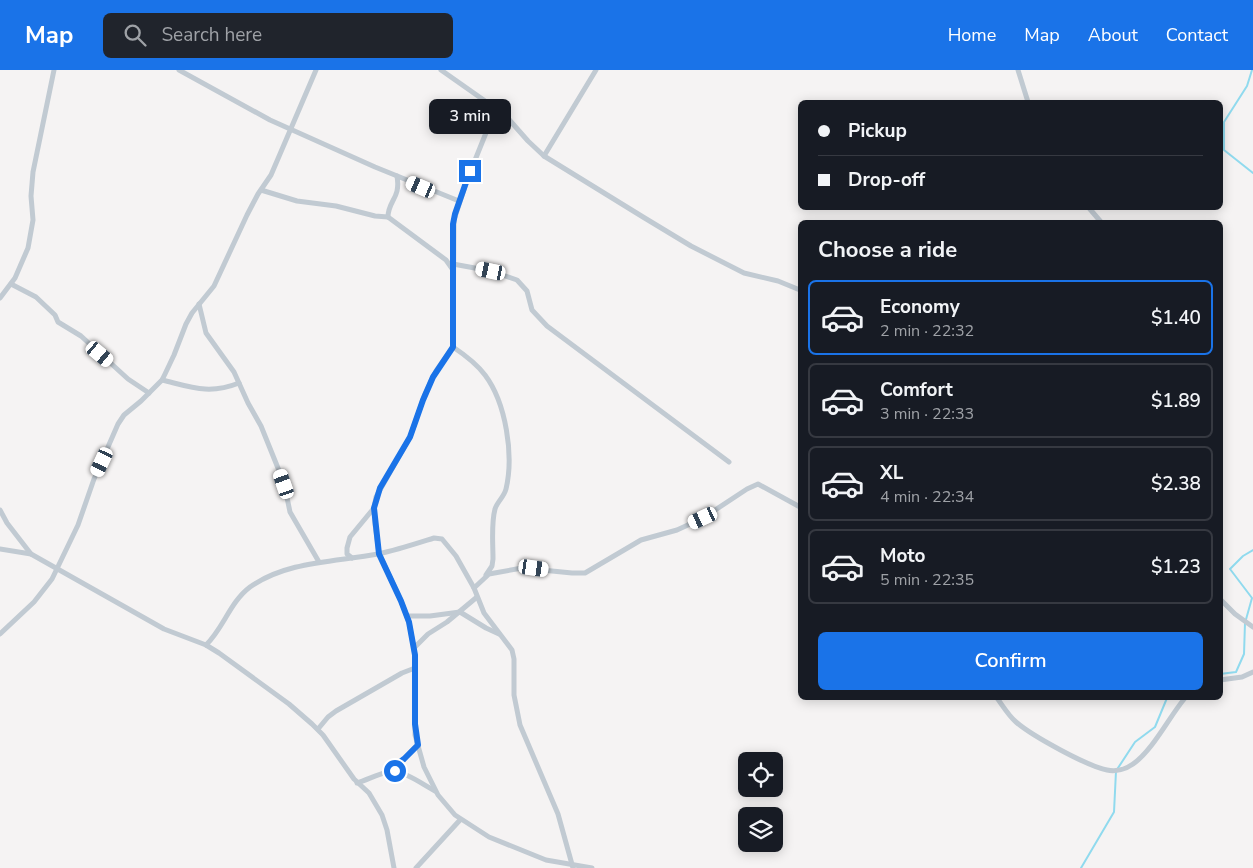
<!DOCTYPE html>
<meta charset="utf-8">
<style>
:root{--surface:#171b24;--page:#20242c;--text:#f1f3f6;--muted:#9ea1a6;--line:#363941;--accent:#1a73e8}
body{margin:0;font-family:"Nunito Sans",sans-serif;background:var(--page);color:var(--text);height:100vh;display:flex;flex-direction:column;font-size:19px;white-space:nowrap}
*{box-sizing:border-box;margin:0}
p{font-size:16px;color:var(--muted)}
.icon{flex:none;width:28px;height:28px;fill:none;stroke:currentColor;stroke-width:2;stroke-linecap:round;stroke-linejoin:round}
.map{position:relative;flex:1;overflow:hidden}
.details{position:absolute;left:798px;top:150px;width:425px;height:480px;display:flex;flex-direction:column;background:var(--surface);border-radius:8px;box-shadow:0 2px 12px #0003}
.details>*{flex:none}
.hud{position:absolute;left:798px;top:30px;width:425px;height:110px;border-radius:8px;box-shadow:0 2px 12px #0003;display:grid;align-content:center;height:110px;padding:0 20px;background:var(--surface)}
.buttons{position:absolute;left:738px;top:682px;display:grid;gap:10px}
.buttons a{display:grid;place-items:center;width:45px;height:45px;border-radius:8px;background:var(--surface);box-shadow:0 2px 12px #0003;font-size:25px}
.end{position:absolute;width:22px;height:22px;margin:-11px;border:6px solid #1a73e8;background:#fff;box-shadow:0 0 0 2px #fff}
.from{border-radius:50%}
.bubble{position:absolute;height:35px;border-radius:8px;background:var(--surface);box-shadow:0 2px 12px #0003;font-size:16px;font-weight:600;line-height:35px;text-align:center}
.car{position:absolute;width:15px;height:30px;margin:-15px -8px;border-radius:6px;box-shadow:0 0 4px 1px #0007;background:linear-gradient(#fff 24%,#345 0 40%,#fff 0 76%,#345 0 86%,#fff 0)}
.hud b{display:flex;align-items:center;gap:18px;height:48px;font-size:19px}
.hud b+b{border-top:1px solid var(--line)}
.hud i{width:12px;height:12px;background:var(--text)}
ul{padding:0;list-style:none}
li{display:flex;align-items:center;gap:15px;height:75px;margin:0 10px 8px;padding:0 10px;border:2px solid var(--line);border-radius:8px}
li div{flex:1}
li b{display:block;font-size:19px}
li em{font-style:normal;font-weight:600}
li.current{border-color:var(--accent)}
li>.icon{width:45px;height:45px;stroke-width:1.5}
h2{padding:0 20px;font-size:22px;line-height:60px}
.primary-button{display:flex;gap:10px;margin-top:auto;padding:10px 20px}
.primary-button a{flex:1;height:58px;border-radius:8px;background:var(--accent);color:#fff;font-size:20px;font-weight:600;line-height:58px;text-align:center}
header{display:flex;align-items:center;gap:30px;box-sizing:border-box;height:70px;padding:0 25px;background:var(--accent);color:#fff}
header strong{font-size:24px}
nav{display:flex;gap:28px;margin-inline-start:auto;font-size:18px}
.search{width:350px;height:45px;background:var(--page);display:flex;align-items:center;gap:12px;box-sizing:border-box;padding:0 18px;border-radius:8px;color:var(--muted);font-size:19px}
.map>svg:first-child{display:block}
.lines{fill:none;stroke-linecap:round;stroke-linejoin:round}
.stream{stroke:#90daee;stroke-width:2}
.street{stroke:#c1cad2;stroke-width:5}
.route{stroke:#1a73e8;stroke-width:6}
</style>
<header>
<strong>Map</strong>
<div class="search"><svg class="icon" aria-label="search" viewBox="0 0 24 24"><circle cx="10" cy="10" r="6"/><path d="M15 15l6 6"/></svg>Search here</div>
<nav><a>Home</a><a>Map</a><a>About</a><a>Contact</a></nav>
</header>
<div class="map">
<svg width="1253" height="798" viewBox="0 0 1253 798">
<rect width="100%" height="100%" fill="#f5f3f3"/>
<g class="lines">
<g class="stream">
<path d="M1252,0L1247,16L1224,52V80L1253,103"/>
<path d="M1220,604L1236,602L1244,584L1245,553L1252,528L1230,499L1243,486L1253,480"/>
<path d="M1081,798L1114,742L1116,701L1135,672L1155,657L1167,628"/>
</g>
<g class="street">
<path d="M179,0L270,50L375,97L459,131"/>
<path d="M441,0L505,45L528,71L544,86L643,147L691,176L744,203L778,211L800,220"/>
<path d="M1018,0L1028,32"/>
<path d="M496,38L467,110L454,150L453,277L436,301L425,324L410,367L376,427L374,438L375,454L379,483L401,531L409,552L415,585V665L424,697L438,725L455,745L489,767L546,790L592,798"/>
<path d="M544,86L596,0"/>
<path d="M397,106C401,129 388,130 388,147L446,190L453,200"/>
<path d="M261,120L297,131L336,136L375,146L388,147"/>
<path d="M1089,138L1101,152"/>
<path d="M453,194L491,201L517,210L527,221L532,240L547,256L729,392"/>
<path d="M11,214L36,227L55,245L58,252L81,266L128,309L149,323"/>
<path d="M0,228L15,208L28,178L33,150L31,126L33,102L54,0"/>
<path d="M199,234L206,263L234,302L248,333L261,356L284,413L290,442L319,492"/>
<path d="M453,277C465,285 476,293 485,305C506,333 514,385 506,419C504,427 497,432 495,439C491,454 493,473 493,489L492,496L486,505"/>
<path d="M162,310C191,317 209,325 239,313"/>
<path d="M0,440L7,453L31,484"/>
<path d="M0,479L31,484L164,559L206,575L219,583L289,634L312,654L323,665L354,709L369,723L382,745L387,760L394,798"/>
<path d="M352,488L347,484V478L350,467L374,438"/>
<path d="M474,518L489,504L522,498L572,503H585L641,470L677,460L703,448L747,419L758,414L800,437"/>
<path d="M1220,529L1235,544L1253,557"/>
<path d="M407,546H430L460,542L486,558L499,564"/>
<path d="M0,564L34,532L52,509L78,455L94,409L118,354L124,345L141,331L162,310L165,304L174,285L186,254L192,243L214,216L247,145L258,124L271,105L316,0"/>
<path d="M206,575C223,559 230,532 250,517C287,491 335,492 378,484C397,480 415,474 434,468L442,469L456,486L474,518L484,543L512,580L514,589V625L520,655L558,744L573,798"/>
<path d="M414,578L428,564L447,552L477,527"/>
<path d="M1220,610L1242,607L1253,602"/>
<path d="M997,628C1003,636 1008,645 1016,652C1032,666 1087,696 1107,700C1116,702 1126,699 1133,694C1153,680 1169,647 1185,628"/>
<path d="M318,659L328,647L336,641L402,603L415,598"/>
<path d="M387,702L404,689L417,675"/>
<path d="M357,713C367,710 378,704 388,702C403,699 422,714 435,721"/>
<path d="M416,798L460,750"/>
</g>
</g>
<g class="lines">
<path class="route" d="M395,701L387,702L404,689L418,675L415,654V585L409,552L401,531L379,484L374,438L380,418L410,367L423,330L433,307L453,277V154L455,144L470,101"/>
</g>
</svg>
<div class="buttons">
<a><svg class="icon" aria-label="locate" viewBox="0 0 24 24"><circle cx="12" cy="12" r="6"/><path d="M12 2v4M12 18v4M2 12h4M18 12h4"/></svg></a>
<a><svg class="icon" aria-label="layers" viewBox="0 0 24 24"><path d="M12 4l9 5-9 5-9-5zM3 14l9 5 9-5"/></svg></a>
</div>
<i class="end from" style="left:395px;top:701px"></i>
<i class="end" style="left:470px;top:101px"></i>
<div class="bubble" style="left:429px;top:29px;width:82px">3 min</div>
<i class="car" style="left:421px;top:117px;rotate:293deg"></i>
<i class="car" style="left:491px;top:201px;rotate:282deg"></i>
<i class="car" style="left:100px;top:284px;rotate:130deg"></i>
<i class="car" style="left:102px;top:392px;rotate:205deg"></i>
<i class="car" style="left:284px;top:414px;rotate:341deg"></i>
<i class="car" style="left:703px;top:448px;rotate:245deg"></i>
<i class="car" style="left:534px;top:498px;rotate:98deg"></i>
<div class="hud">
<b><i class="from"></i>Pickup</b>
<b><i></i>Drop-off</b>
</div>
<section class="details">
<h2>Choose a ride</h2>
<ul>
<li class="current"><svg class="icon" aria-label="car" viewBox="0 0 24 24"><path d="M5 17H2v-5l4-1 3-4h7l3 4 3 1v5h-3M9 17h6M6 11h13"/><circle cx="7" cy="17" r="2"/><circle cx="17" cy="17" r="2"/></svg><div><b>Economy</b><p>2 min · 22:32</p></div><em>$1.40</em></li>
<li><svg class="icon" aria-label="car" viewBox="0 0 24 24"><path d="M5 17H2v-5l4-1 3-4h7l3 4 3 1v5h-3M9 17h6M6 11h13"/><circle cx="7" cy="17" r="2"/><circle cx="17" cy="17" r="2"/></svg><div><b>Comfort</b><p>3 min · 22:33</p></div><em>$1.89</em></li>
<li><svg class="icon" aria-label="car" viewBox="0 0 24 24"><path d="M5 17H2v-5l4-1 3-4h7l3 4 3 1v5h-3M9 17h6M6 11h13"/><circle cx="7" cy="17" r="2"/><circle cx="17" cy="17" r="2"/></svg><div><b>XL</b><p>4 min · 22:34</p></div><em>$2.38</em></li>
<li><svg class="icon" aria-label="car" viewBox="0 0 24 24"><path d="M5 17H2v-5l4-1 3-4h7l3 4 3 1v5h-3M9 17h6M6 11h13"/><circle cx="7" cy="17" r="2"/><circle cx="17" cy="17" r="2"/></svg><div><b>Moto</b><p>5 min · 22:35</p></div><em>$1.23</em></li>
</ul>
<div class="primary-button"><a>Confirm</a></div>
</section>
</div>
